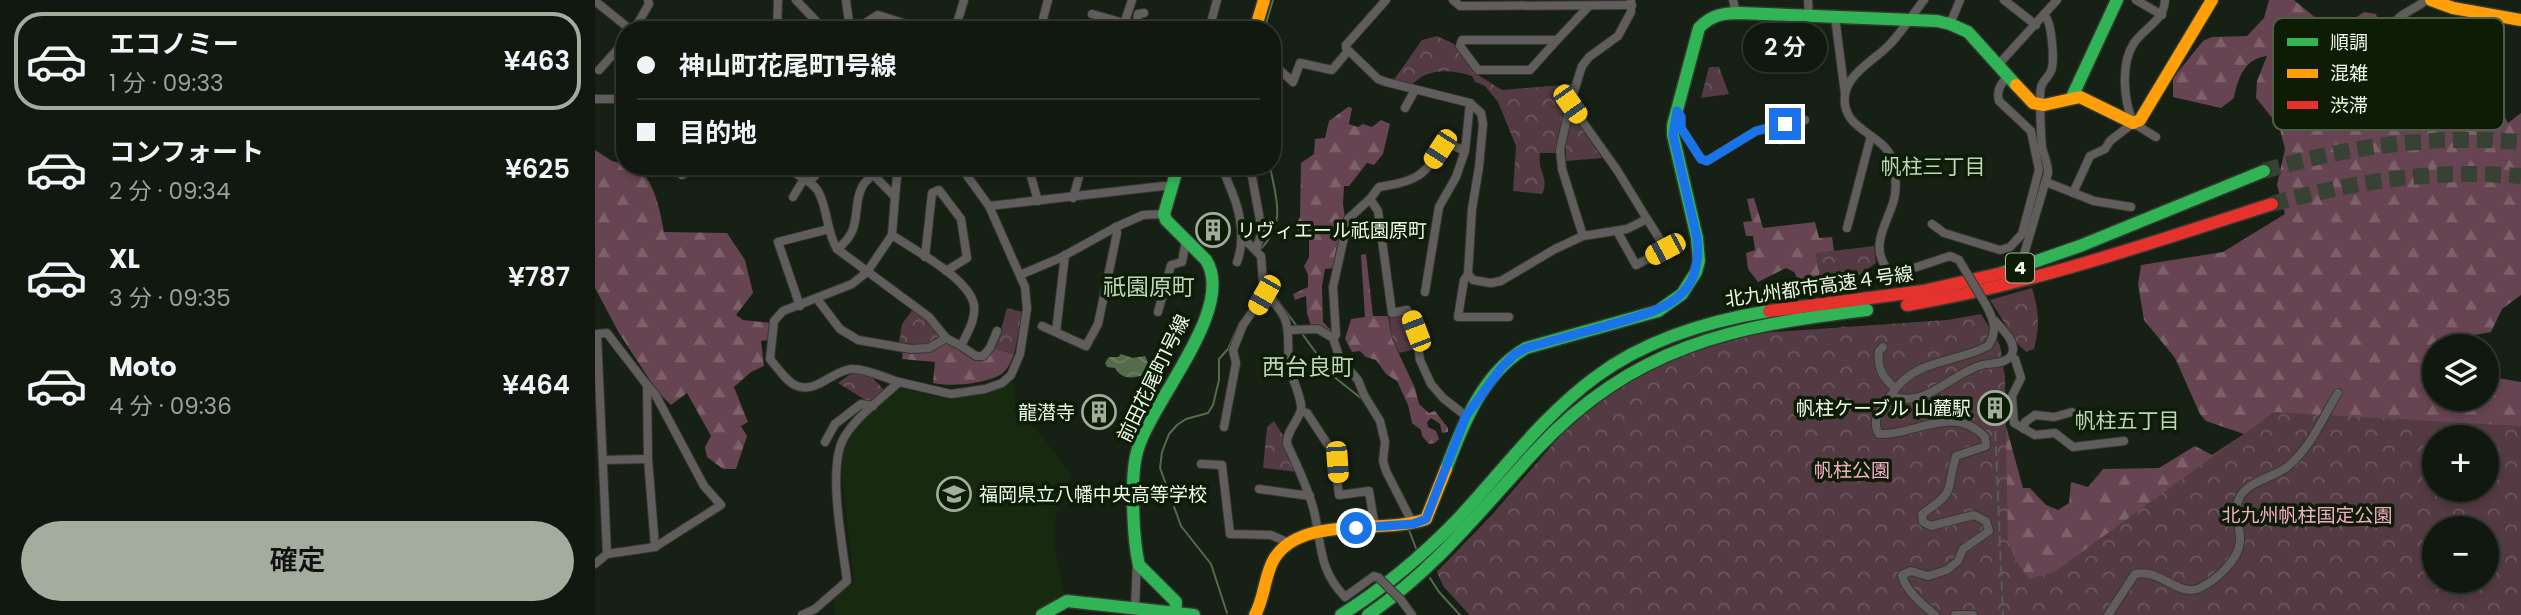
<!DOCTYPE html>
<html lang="ja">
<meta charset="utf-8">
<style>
:root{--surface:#11180f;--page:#1e251d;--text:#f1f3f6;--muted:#9ca09e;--line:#30372f;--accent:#a2ad9e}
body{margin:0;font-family:Poppins,"Noto Sans JP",sans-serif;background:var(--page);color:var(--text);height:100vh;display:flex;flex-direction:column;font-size:26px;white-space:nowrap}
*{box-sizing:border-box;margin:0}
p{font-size:23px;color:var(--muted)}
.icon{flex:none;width:38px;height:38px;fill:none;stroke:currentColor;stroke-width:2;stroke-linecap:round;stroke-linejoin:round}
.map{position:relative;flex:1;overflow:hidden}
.drawer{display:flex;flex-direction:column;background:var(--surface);width:595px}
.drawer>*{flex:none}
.guide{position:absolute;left:21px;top:21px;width:665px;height:154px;border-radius:28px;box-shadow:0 4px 10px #0003,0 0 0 2px var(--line);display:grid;align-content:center;height:154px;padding:0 21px;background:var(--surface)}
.tools{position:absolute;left:1827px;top:334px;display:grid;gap:14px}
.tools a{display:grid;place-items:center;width:77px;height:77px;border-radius:50%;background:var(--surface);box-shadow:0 4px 10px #0003,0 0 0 2px var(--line);font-size:35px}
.end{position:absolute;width:32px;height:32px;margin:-16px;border:9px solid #1a73e8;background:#fff;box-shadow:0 0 0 4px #fff}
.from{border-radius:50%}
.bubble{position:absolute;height:49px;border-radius:24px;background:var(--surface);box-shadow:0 4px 10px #0003,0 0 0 2px var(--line);font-size:23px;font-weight:600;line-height:49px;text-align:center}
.car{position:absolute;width:21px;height:42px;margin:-21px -10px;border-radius:9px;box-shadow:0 0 5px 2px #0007;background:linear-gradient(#f5c518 24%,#345 0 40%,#f5c518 0 76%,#345 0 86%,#f5c518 0)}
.guide b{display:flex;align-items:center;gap:24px;height:66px;font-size:26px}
.guide b+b{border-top:2px solid var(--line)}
.guide i{width:18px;height:18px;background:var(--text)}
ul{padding:12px 0 0;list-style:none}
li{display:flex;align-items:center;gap:21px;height:98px;margin:0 14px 10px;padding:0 7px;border:4px solid transparent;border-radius:28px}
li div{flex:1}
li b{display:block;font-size:26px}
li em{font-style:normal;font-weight:600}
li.current{border-color:var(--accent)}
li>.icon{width:63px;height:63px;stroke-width:1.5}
.cta{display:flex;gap:14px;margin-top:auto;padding:14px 21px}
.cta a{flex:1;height:80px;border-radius:42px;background:var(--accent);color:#111;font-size:28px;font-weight:600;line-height:80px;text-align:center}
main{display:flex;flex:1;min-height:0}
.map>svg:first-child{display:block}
.built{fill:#172a0f}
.forest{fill:url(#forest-firs);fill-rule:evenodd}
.park{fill:url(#park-crowns);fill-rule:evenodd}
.water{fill:url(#water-waves)}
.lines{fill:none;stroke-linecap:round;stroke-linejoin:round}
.stream{stroke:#546c4b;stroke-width:2}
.highway-tunnel{stroke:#374134;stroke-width:16;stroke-dasharray:16 8;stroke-linecap:butt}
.street-casing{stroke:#32392e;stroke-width:10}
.fast-casing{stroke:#32392e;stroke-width:15}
.slow-casing{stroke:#32392e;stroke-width:15}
.jam-casing{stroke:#32392e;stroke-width:15}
.street{stroke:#615d5d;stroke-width:8}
.fast{stroke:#30b455;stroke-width:12}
.slow{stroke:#ff9f0a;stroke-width:12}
.jam{stroke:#e5322d;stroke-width:12}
.rail{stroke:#595c57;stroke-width:2;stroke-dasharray:10 5;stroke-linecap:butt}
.street-bridge-casing{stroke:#32392e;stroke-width:10;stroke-linecap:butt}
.street-bridge{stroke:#615d5d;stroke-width:8}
.route{stroke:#1a73e8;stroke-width:9}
.labels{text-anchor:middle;stroke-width:7;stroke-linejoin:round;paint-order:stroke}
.shield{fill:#0c1c05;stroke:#aab7a5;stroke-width:2}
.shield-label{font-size:18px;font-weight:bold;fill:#edf9e9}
.poi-label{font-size:19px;fill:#edf9e9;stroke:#0c1c05;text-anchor:start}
.street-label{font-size:19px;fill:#edf9e9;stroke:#0c1c05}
.park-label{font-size:19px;fill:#f5adc7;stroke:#0c1c05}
.neighbourhood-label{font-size:21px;fill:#bfd5b7;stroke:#0c1c05}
.quarter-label{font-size:23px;fill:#bfd5b7;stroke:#0c1c05}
.key{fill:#0c1c05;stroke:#505e49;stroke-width:2}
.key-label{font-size:19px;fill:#edf9e9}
</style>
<main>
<section class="drawer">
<ul>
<li class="current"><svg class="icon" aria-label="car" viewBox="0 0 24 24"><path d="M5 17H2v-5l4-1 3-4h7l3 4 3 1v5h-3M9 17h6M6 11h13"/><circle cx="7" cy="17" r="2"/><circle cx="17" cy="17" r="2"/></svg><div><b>エコノミー</b><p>1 分 · 09:33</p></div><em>¥463</em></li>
<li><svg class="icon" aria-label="car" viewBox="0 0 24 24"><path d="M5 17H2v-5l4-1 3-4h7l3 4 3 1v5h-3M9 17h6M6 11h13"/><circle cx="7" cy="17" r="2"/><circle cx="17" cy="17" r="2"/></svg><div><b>コンフォート</b><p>2 分 · 09:34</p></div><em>¥625</em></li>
<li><svg class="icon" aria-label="car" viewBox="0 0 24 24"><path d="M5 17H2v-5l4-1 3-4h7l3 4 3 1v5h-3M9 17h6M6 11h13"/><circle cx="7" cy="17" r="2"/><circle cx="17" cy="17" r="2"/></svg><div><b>XL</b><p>3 分 · 09:35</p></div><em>¥787</em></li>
<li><svg class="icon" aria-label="car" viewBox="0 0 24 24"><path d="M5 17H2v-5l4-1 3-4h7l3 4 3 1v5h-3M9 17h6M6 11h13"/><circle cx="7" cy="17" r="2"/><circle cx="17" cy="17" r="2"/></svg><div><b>Moto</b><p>4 分 · 09:36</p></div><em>¥464</em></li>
</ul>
<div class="cta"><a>確定</a></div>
</section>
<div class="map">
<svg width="1926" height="615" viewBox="0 0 1926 615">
<defs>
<pattern id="forest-firs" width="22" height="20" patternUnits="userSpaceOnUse" patternTransform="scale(1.75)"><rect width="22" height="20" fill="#674451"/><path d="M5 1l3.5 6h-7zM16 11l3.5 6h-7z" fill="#7d606a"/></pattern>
<pattern id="park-crowns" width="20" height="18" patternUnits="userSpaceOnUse" patternTransform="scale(1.75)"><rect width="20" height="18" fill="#543a43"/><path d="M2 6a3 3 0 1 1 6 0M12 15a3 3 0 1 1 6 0" fill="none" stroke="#6d575e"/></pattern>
<pattern id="water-waves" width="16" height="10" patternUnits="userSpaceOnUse" patternTransform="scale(1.75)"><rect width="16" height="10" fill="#546c4b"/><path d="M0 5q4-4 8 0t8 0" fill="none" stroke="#6d8265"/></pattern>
</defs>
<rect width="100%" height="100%" fill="#172014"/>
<path class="built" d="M419,381L420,409L444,432L476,474L461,514L459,544L470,599L438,615H240L239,598L259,580L246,468L252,440L264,423L304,387L353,398L382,395L408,387Z"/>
<g class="forest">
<path d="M1674,0H1699L1722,19L1752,24L1769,12L1781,14L1785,27L1786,53L1812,88L1844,83L1877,66L1893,78L1901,101L1913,123L1926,113V295L1907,309L1896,332L1879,335L1868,346H1839V399H1892V370L1902,378L1926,382V615H875L849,587L842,572L897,515L966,435L1249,326L1382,422L1411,426L1428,488H1435L1451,505L1463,510L1474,503L1476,482L1493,487L1508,469L1564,468L1600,446L1617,455L1649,434L1611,421L1605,414L1580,358L1549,320L1543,284L1546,265L1628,252L1690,214L1682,185L1690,149L1684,126L1661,98L1662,81L1672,56C1649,59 1643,78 1639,98L1626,108L1578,97V78L1608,41L1617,37L1652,36L1669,18ZM1839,438H1892V490H1839ZM1839,528H1892V581H1839Z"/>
<path d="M753,107L757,108L754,124L763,127L768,124L777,127L786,120L795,124L788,154L779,165L772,163L754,186H749L748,204L750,218L740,268L730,269L727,286L728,322L739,333L737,335L716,326L712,313L711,296L700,300L698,294L713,287V275L709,266L714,257V239L703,231L701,225L705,217L706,163L719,154L720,139L730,138L734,121Z"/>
<path d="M0,150L17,161L30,164V166C58,166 65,211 69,232L132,233L150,260L158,293L141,315L148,320L176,323L173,340L166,341L169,366L156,372L139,387L153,422L146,426L152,436L141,469H128L112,457L110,447L116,436L92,393L76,405L62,391L24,333L0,288Z"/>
<path d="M1159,198L1168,228L1220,222L1224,238L1237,237L1239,251L1221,254L1227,287H1207L1199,272L1191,268L1163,282L1153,269L1151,253L1160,250L1158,236H1151L1148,222L1157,221L1152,199Z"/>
<path d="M771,254L778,316H793L797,339L820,388L824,404L834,413L840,411L853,428V432L847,433L845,424L836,418L832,422L833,427L841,431L844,439L840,443L834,444L827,436L826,430L817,423L813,405L802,381L791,374L781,360L771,357L765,351L757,352L750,339L756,319L770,317L766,255Z"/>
<path d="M351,340L381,358L397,348L419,354C416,362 412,372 403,376C386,384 356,387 338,383L340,362L307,359L308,349Z"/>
</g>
<g class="park">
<path d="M842,36L859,44L880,73L907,90L978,84L963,153H945C942,172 955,177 947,194L918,191L921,146L903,102L890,86L880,82L877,76C856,70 833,67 817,85L798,81L827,40Z"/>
<path d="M1114,67H1124L1134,94L1106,98Z"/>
<path d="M978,115L1007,158L971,161L970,142Z"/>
<path d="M1279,246L1281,263L1260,278L1226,283L1221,253Z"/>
<path d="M1437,288C1444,311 1445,326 1439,349L1431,352L1422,343L1395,300Z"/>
<path d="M412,308L428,312L419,354L397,348L405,333Z"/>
<path d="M318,309L333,319L347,337L334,345L304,343L307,324Z"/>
<path d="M810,313L819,333L821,349L804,353L797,339L794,316Z"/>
<path d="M1386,314L1405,345L1410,377L1413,540L1422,562L1434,579L1458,573L1679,412L1926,426V615H875L849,587L842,572L897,515L966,435L1008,398L1052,371L1106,347L1164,333L1352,320ZM1839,438H1892V490H1839ZM1839,528H1892V581H1839Z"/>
<path d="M261,370L275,375L290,391L281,401H272L243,383Z"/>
<path d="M679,421L689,437L702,472L668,468L672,427Z"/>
</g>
<path class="water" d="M526,354L538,358L550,356L554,365L548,375C537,379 526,379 520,368L512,367L510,363L514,357H523Z"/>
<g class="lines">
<g class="stream">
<path d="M669,30L678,0"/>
<path d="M665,250C692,221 681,200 675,166"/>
<path d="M674,292L681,298L701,325"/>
<path d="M708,335L738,376L767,399"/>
<path d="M814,530L822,551"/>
<path d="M835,578L844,592L865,615"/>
<path d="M632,613L616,564L586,526L565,468L567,452L574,434L582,425L591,419L613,413L618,405L624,380V359L633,349L645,322"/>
</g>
<g class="highway-tunnel">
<path d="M1669,171C1753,146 1838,135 1926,142"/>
<path d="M1677,204C1759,181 1842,169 1926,176"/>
</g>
<g class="street-casing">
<g id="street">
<path d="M201,0L223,23L244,30"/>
<path d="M251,0L255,30"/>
<path d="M791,0L751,45V48L783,79L791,82L875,103L886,113L888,124L884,167L877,209L873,274L878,280L896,283L906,281L960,249L988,236L1032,229L1052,219L1022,170L975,104L987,66L994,57L1023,36L1036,12V0"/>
<path d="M858,0L865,6L1037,5"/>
<path d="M1138,0L1141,13"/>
<path d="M1213,0L1214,16"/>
<path d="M1329,0C1318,14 1308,30 1296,43C1283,58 1253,72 1250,95C1245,133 1295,133 1299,166C1301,178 1302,191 1298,203C1291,225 1275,246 1292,269L1307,272L1355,256L1364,260"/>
<path d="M1409,0L1441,25"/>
<path d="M1541,0L1567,15"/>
<path d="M0,1L36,30"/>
<path d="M497,14L529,23"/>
<path d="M1240,17L1250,94"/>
<path d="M1355,24L1365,0"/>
<path d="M39,30L54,4L53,0"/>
<path d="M182,30L183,0"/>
<path d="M259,30L283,15L330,30"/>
<path d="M360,30L369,0"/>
<path d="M445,30L453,0"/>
<path d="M527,30L537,0"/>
<path d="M541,30L543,14L549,13"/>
<path d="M592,30L615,25"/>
<path d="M614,30L622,0"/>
<path d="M1798,37C1793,15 1818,12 1831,0"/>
<path d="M962,40L935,70H883L865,46L867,40H962L994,6"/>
<path d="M677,63L698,82L705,63L737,70L753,51"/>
<path d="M1403,65L1462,0"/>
<path d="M4,70L30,41"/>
<path d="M0,99H30"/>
<path d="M975,104L965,150L967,169L988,236"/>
<path d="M810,108L820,90"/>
<path d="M1082,111L1086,117V128L1106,159L1112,161L1161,131L1210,120"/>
<path d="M1538,123L1561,137"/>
<path d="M1186,140L1190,124"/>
<path d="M135,166L151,170L164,166"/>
<path d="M194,166C201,178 216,179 223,191C233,209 231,231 242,249L334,317L351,338"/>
<path d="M433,166L443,201"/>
<path d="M629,166C629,176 634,184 637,192C646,214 650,241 642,262"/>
<path d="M655,166L667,231L661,250"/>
<path d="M87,175L103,166"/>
<path d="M215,181L229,166"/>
<path d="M1451,182L1499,201L1536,207"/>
<path d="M1478,193L1495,156L1510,149L1515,141L1538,123C1529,101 1525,64 1539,43C1550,27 1569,21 1570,0"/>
<path d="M198,197L209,179"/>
<path d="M300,197L303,166"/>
<path d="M478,198L487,166"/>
<path d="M775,199L783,211L797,313L812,310L821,331L825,360L836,384L848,398L871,416"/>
<path d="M394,206L568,186L576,187"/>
<path d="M1337,224L1349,233L1405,250L1415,247L1427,234L1444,170L1436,131L1404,101C1401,90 1406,84 1413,76"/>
<path d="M1252,228L1276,136"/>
<path d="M1022,231L1041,265L1071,249L1052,219"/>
<path d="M242,249C269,229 256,209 267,187C269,182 274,179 278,175"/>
<path d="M1430,251L1453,173C1453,163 1449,156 1447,147C1446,137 1444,94 1446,87C1448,80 1456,75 1457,68C1459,58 1457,23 1450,16"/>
<path d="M330,257L337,193L344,190L366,219L372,258L351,271"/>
<path d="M873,274L869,280L863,317H914"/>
<path d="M425,275L465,258L521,227L548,215L569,214"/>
<path d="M830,292L844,207L861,177L870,151L875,103"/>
<path d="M669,295C678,300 686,310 690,319C696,335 691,352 695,368C697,379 708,401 706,410C703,422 691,431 692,444C702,466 713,487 719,511C727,545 723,569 750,597L779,576L784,578"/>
<path d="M222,299L245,329L263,340L316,349L334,348L351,338L366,346C372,333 381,320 379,305C374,278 319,250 297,235"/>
<path d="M205,306L183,242L234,229"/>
<path d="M563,312L576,265L587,262L591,240"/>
<path d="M447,326L491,346L503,324L522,233L521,227"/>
<path d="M693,330L723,329L738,338L745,359L763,380L769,395L785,421L790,442L788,461L791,471L818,524"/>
<path d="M461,332L470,255"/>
<path d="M738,338L741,335L738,287L753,219L775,199L784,187C801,184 819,182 831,169C839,161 843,150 852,143L870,151"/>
<path d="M366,346L381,356H388L395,348L402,331"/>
<path d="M1288,347L1284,351C1282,368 1287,377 1300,388"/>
<path d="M1416,357L1420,359L1426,378L1417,396L1419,423L1440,435L1460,433L1478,447L1529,441"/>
<path d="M304,382L356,394L390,389L407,383L416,375L425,354L432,309L430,287L394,206L365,166"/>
<path d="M1296,395C1320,358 1358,364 1393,346C1403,331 1399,320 1391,305"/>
<path d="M706,411L712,413L739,454L744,495L774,491L780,527"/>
<path d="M629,427L641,363L638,350L648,325L669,295L666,256L648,238"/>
<path d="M1429,429L1430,422L1440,415L1459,417L1477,412"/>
<path d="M230,442L240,424L266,404L278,406"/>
<path d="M8,460L53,459"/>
<path d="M606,464L627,465L635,534L676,535L694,543"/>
<path d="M664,489L715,496"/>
<path d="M12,554L2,334L12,333L52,385L53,459L60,547"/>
<path d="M0,564L12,554L60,547L126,505L109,486L60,394L52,385"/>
<path d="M806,600L817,615"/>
<path d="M540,608L542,560"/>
<path d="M207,615L220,609L252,581C248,546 231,465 250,436C263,415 286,399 304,382C290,378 270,368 256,369C247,370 240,375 231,380C202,398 193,381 175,359L179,321L188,311L257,284L272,272L297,235L300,197L270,166"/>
<path d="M1340,615C1329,605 1310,591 1307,575L1316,571L1333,576L1352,570L1363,561L1368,549L1394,531L1391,521L1379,515L1336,526L1328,522L1327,514C1363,490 1350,492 1361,456L1391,446L1390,437C1358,403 1320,436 1284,434C1275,419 1287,407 1296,395C1329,411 1356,373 1387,365C1395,363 1413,364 1417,354C1422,342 1407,329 1400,321"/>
<path d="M1360,615H1378"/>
<path d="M1513,615L1540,574C1565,568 1584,598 1605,588C1621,580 1644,560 1645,541C1646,524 1636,511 1646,495C1655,481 1679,477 1692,467C1716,448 1727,418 1743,393"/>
</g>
</g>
<g class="fast-casing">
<g id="fast">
<path d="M1477,97L1522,0"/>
<path d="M1407,273L1485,246L1669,171"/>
<path d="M851,469C868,424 888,373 931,348L1063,311L1087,294L1101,272L1104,261L1102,238L1078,135V125L1104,28C1116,15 1128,13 1145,13L1342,21L1355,24L1373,32L1421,85"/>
<path d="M580,613L581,602L544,565C538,540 535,476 542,452C555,402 642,309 611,260L571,220L569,214L583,166"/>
<path d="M447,615L472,601L599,615"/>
<path d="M746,615C789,588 826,557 861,521C907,472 947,416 1002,376C1052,339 1113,321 1174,311"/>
<path d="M773,615C843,567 886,509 943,448C1039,346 1138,326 1272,310"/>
</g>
</g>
<g class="slow-casing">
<g id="slow">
<path d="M1836,0L1858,8L1926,20"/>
<path d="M660,30L669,0"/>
<path d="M1421,85L1438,103L1449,105L1485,97L1538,123L1545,120L1617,0"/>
<path d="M660,615C670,597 669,576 679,559C706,514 789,535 831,519L851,469"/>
</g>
</g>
<g class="jam-casing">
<g id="jam">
<path d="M1312,305C1437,284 1556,243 1677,204"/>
<path d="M1174,311L1328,291L1407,273"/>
</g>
</g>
<use href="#street" class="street"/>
<use href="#fast" class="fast"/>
<use href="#slow" class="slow"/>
<use href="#jam" class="jam"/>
<path class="rail" d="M1399,401L1408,615"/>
<g class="street-bridge-casing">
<g id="street-bridge">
<path d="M1364,260L1391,305"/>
<path d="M784,578L806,600"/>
</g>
</g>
<use href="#street-bridge" class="street-bridge"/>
</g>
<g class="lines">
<path class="route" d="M761,528L818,524L831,519L871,416L906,368L919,355L931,348C959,340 986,333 1014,325C1064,310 1109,302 1102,238L1078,135L1082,111L1086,117V128L1106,159L1112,161L1161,131L1190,124"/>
</g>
<defs>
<g id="building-ring" transform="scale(1.75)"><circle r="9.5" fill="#0c1c05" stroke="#a2ad9e" stroke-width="1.5"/><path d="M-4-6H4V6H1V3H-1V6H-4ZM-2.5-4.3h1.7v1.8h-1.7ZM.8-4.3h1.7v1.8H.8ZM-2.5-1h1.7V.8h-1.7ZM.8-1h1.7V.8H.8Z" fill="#a2ad9e"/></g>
<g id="school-ring" transform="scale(1.75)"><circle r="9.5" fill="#0c1c05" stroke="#a2ad9e" stroke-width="1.5"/><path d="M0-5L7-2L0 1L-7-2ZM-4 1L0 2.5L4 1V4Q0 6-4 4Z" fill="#a2ad9e"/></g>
</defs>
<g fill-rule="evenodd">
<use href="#building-ring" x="618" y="230"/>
<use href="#building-ring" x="1400" y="408"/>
<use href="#building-ring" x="504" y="412"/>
<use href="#school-ring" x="359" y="494"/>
</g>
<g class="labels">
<rect class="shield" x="1411" y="253.5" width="28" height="29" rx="5"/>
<g class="shield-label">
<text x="1425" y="274">4</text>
</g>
<g class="poi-label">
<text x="642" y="237">リヴィエール祇園原町</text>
<text x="1376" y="415" text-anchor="end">帆柱ケーブル 山麓駅</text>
<text x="480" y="419" text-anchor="end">龍潜寺</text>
<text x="384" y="501">福岡県立八幡中央高等学校</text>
</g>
<g class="street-label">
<text transform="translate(1224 286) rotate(-8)" y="7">北九州都市高速４号線</text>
<text transform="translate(558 378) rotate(-64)" y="7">前田花尾町1号線</text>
</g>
<g class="park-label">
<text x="1257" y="477">帆柱公園</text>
<text x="1712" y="522">北九州帆柱国定公園</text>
</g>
<g class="neighbourhood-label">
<text x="1338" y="174">帆柱三丁目</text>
<text x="1532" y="428">帆柱五丁目</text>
</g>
<g class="quarter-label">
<text x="554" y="295">祇園原町</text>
<text x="713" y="375">西台良町</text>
</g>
</g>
<rect x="1678" y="18" width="231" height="112" rx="10" class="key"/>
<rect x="1692" y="38" width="31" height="8" fill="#30b455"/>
<rect x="1692" y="69" width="31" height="9" fill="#ff9f0a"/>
<rect x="1692" y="101" width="31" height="8" fill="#e5322d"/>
<g class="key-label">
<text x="1735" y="49">順調</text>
<text x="1735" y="80">混雑</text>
<text x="1735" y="112">渋滞</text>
</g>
</svg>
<div class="tools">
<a><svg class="icon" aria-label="layers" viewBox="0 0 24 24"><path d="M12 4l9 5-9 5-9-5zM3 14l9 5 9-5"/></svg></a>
<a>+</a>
<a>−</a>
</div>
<i class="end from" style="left:761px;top:528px"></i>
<i class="end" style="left:1190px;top:124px"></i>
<div class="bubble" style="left:1148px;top:23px;width:84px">2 分</div>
<i class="car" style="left:975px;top:104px;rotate:145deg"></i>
<i class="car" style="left:845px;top:149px;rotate:213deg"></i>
<i class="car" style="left:1070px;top:249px;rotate:242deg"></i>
<i class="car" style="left:669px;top:295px;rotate:210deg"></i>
<i class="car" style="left:821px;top:331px;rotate:339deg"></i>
<i class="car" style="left:742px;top:462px;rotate:176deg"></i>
<div class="guide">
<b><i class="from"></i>神山町花尾町1号線</b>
<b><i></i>目的地</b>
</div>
</div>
</main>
